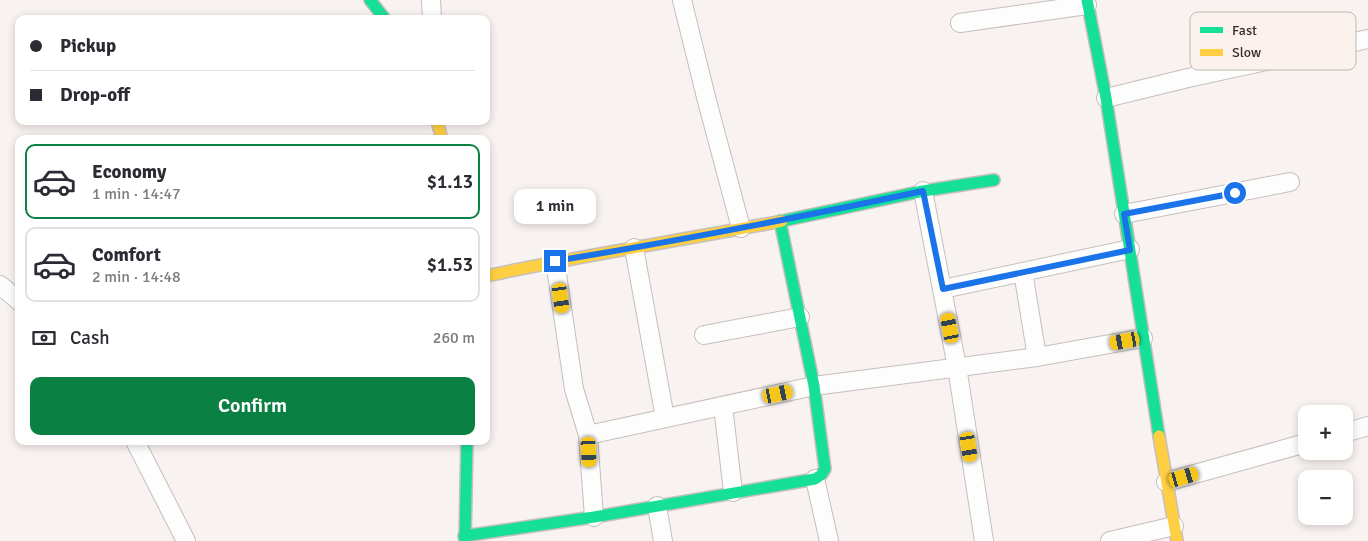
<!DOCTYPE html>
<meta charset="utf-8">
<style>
:root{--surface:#fff;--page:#f2f2f3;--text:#2b2b33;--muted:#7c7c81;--line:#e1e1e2;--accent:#0b8043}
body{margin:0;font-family:Signika,sans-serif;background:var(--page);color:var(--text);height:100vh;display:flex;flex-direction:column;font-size:19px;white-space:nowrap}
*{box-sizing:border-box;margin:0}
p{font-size:16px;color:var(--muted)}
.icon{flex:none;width:28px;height:28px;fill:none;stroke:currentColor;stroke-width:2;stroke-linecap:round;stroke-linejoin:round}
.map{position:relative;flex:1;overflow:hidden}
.sheet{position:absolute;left:15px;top:135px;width:475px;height:310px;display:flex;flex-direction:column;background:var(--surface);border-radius:10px;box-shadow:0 2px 8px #0003}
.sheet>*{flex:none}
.guide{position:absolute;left:15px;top:15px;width:475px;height:110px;border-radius:10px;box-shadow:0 2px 8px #0003;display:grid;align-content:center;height:110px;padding:0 15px;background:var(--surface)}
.buttons{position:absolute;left:1298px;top:405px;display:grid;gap:10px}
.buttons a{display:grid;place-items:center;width:55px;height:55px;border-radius:10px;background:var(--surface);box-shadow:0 2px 8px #0003;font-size:25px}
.end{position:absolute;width:22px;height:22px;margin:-11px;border:6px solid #1a73e8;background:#fff;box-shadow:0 0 0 2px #fff}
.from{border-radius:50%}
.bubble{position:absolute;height:35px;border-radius:10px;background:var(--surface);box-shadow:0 2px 8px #0003;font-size:16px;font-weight:600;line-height:35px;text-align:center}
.car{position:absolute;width:15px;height:30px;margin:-15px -8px;border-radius:6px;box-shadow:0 0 4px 1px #0007;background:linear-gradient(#f5c518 24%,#345 0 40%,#f5c518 0 76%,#345 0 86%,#f5c518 0)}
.guide b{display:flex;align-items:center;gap:18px;height:48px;font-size:19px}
.guide b+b{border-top:1px solid var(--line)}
.guide i{width:12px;height:12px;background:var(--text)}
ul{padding:9px 0 0;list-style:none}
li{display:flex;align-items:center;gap:15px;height:75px;margin:0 10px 8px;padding:0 5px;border:2px solid var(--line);border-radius:10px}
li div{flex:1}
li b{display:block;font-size:19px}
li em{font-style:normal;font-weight:600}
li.selected{border-color:var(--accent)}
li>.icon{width:45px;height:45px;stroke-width:1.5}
.pay{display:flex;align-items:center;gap:12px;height:55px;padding:0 15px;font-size:19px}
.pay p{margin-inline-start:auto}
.primary-button{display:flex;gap:10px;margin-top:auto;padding:10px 15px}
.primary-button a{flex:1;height:58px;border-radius:10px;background:var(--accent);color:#fff;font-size:20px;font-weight:600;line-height:58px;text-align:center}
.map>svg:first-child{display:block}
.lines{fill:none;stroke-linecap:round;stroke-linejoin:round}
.street-casing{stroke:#c6bfbc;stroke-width:20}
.fast-casing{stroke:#c6bfbc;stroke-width:14}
.slow-casing{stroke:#c6bfbc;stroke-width:14}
.street{stroke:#fefdfd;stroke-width:18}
.fast{stroke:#16e098;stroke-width:11}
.slow{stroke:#ffcf43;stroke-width:11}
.route{stroke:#1a73e8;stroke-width:6}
.key{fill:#fbf1ed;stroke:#c0b6b2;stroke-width:1}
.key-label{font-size:14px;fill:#372e2a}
</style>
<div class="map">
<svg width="1368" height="541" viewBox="0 0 1368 541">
<rect width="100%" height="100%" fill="#f8f2f0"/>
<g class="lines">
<g class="street-casing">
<g id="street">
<path d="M431,0L432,19"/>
<path d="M682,0L707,101L741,228"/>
<path d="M960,23L1087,5"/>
<path d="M1106,98L1188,78L1368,39"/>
<path d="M923,191L957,367L984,541"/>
<path d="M1124,214L1290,182"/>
<path d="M634,248L665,418"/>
<path d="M555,261L574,389L588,435L594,517"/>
<path d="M1023,272L1037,357"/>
<path d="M0,285L19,301"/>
<path d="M943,289L1130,249"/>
<path d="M704,335L800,317"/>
<path d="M723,406L733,492"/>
<path d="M1344,433L1368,426"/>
<path d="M588,435L814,386L1037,357L1143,338"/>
<path d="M135,441L186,541"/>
<path d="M815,479L829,541"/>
<path d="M1166,482L1306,443"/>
<path d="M657,506L663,541"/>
<path d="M1110,541L1174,526"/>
</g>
</g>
<g class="fast-casing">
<g id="fast">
<path d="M370,0L385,19"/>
<path d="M1087,0L1106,98L1159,436"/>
<path d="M782,221L923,191L994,180"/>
<path d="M464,536L594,517L815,479L821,475L825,469L814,386L780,221"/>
<path d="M465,541L467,441"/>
</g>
</g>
<g class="slow-casing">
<g id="slow">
<path d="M437,121L442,139"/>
<path d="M486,276C584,255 684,240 782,221"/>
<path d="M1159,436L1177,541"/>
</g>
</g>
<use href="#street" class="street"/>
<use href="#fast" class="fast"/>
<use href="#slow" class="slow"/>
</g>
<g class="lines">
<path class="route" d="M555,261C678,241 801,217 923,191L943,289L1130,250L1124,214L1235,193"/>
</g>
<rect x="1190" y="12" width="166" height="58" rx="8" class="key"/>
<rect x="1200" y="27" width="23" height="6" fill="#16e098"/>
<rect x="1200" y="49" width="23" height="7" fill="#ffcf43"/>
<g class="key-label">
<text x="1232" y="35">Fast</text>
<text x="1232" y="57">Slow</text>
</g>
</svg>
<div class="buttons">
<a>+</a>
<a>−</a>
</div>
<i class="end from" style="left:1235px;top:193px"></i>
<i class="end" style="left:555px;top:261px"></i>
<div class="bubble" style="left:514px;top:189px;width:82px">1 min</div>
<i class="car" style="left:561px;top:298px;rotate:172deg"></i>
<i class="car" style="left:950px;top:328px;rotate:349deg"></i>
<i class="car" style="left:1125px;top:341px;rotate:260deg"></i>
<i class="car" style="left:778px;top:394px;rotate:78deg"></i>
<i class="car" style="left:969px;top:447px;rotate:171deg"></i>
<i class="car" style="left:589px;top:452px;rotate:177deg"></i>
<i class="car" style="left:1184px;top:477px;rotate:74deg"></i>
<div class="guide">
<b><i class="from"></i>Pickup</b>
<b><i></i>Drop-off</b>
</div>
<section class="sheet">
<ul>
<li class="selected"><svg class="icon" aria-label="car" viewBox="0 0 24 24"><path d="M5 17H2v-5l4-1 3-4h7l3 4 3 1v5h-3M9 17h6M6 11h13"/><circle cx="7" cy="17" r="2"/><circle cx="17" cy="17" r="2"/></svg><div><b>Economy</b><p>1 min · 14:47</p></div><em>$1.13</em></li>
<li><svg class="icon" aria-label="car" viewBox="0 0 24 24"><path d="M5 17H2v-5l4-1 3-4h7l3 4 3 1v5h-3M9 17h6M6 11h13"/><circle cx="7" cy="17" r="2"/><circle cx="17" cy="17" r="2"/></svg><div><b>Comfort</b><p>2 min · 14:48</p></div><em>$1.53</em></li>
</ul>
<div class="pay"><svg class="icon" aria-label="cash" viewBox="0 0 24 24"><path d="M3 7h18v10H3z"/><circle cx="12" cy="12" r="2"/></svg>Cash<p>260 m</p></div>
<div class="primary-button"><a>Confirm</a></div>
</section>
</div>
